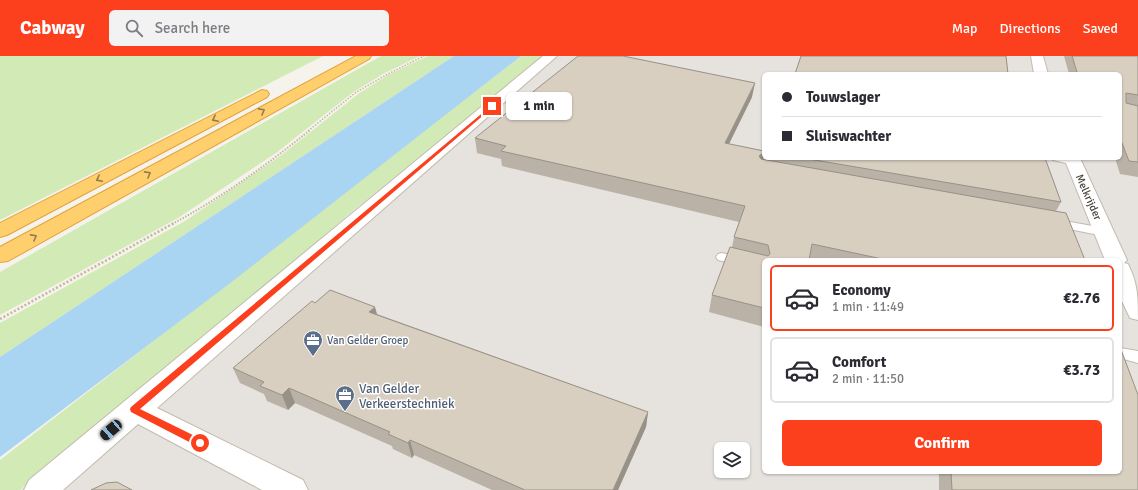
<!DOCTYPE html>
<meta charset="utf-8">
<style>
:root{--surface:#fff;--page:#f2f2f3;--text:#2b2b33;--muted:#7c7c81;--line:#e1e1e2;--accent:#fc3f1d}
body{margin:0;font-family:Signika,sans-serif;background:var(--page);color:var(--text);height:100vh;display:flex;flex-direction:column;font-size:15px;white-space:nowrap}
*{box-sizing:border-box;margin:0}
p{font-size:13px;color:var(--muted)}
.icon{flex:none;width:22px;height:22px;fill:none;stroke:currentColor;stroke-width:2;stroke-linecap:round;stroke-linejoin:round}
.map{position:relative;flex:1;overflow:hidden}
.sheet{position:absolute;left:762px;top:202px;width:360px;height:216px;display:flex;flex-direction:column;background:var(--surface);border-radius:6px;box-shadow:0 1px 3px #0004}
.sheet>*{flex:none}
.top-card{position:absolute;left:762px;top:16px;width:360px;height:88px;border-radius:6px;box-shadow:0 1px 3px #0004;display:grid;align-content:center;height:88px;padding:0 20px;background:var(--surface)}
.fabs{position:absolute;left:714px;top:386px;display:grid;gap:8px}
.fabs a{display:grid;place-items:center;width:36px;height:36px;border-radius:6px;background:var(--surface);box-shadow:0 1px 3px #0004;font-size:20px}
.end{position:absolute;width:18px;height:18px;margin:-9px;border:5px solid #fc3f1d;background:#fff;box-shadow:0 0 0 2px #fff}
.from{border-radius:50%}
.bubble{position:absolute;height:28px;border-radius:6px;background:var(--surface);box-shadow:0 1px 3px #0004;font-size:13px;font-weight:700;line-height:28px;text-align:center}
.car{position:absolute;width:12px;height:24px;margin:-12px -6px;border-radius:5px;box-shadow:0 0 3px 1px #0007;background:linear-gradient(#222 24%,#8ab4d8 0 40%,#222 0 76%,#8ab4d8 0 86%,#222 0)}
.top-card b{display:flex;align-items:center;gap:14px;height:38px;font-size:15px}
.top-card b+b{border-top:1px solid var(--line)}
.top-card i{width:10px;height:10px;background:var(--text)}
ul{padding:7px 0 0;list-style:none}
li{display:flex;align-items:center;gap:12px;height:66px;margin:0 8px 6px;padding:0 12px;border:2px solid var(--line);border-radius:6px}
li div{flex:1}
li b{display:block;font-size:15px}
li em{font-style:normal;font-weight:700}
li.on{border-color:var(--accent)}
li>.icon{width:36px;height:36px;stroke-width:1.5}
.action{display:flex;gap:8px;margin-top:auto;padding:8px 20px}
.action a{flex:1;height:46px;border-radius:6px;background:var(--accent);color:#fff;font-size:16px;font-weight:700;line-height:46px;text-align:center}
header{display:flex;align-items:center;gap:24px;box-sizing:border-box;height:56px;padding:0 20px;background:var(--accent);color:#fff}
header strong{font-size:19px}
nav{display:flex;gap:22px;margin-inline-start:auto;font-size:14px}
.search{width:280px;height:36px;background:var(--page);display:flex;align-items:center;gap:10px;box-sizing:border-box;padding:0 14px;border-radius:6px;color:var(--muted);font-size:15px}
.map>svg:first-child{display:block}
.industrial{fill:#e6e2dd;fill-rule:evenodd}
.green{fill:#d2eab5}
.water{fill:#a9d4f2}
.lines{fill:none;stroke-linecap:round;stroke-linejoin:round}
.service-casing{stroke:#c2bbae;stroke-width:2}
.minor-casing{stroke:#c2bbae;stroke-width:2}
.motorway-casing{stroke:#e0a43c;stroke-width:2}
.path-far2{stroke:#c4b79f;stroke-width:1.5;stroke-dasharray:1.5 1.5;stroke-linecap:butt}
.path-far1{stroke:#c4b79f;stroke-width:2;stroke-dasharray:1.5 1.5;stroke-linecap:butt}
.path{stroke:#c4b79f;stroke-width:2.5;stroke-dasharray:2 2;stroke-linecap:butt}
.service{fill:#fff;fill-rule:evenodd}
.minor{fill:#fff;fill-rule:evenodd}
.motorway{fill:#ffcf6e;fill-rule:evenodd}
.wall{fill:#bab2a6}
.shaded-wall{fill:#979187}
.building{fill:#d8cfc1;stroke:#979187}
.oneway{stroke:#937c4e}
.route{fill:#fc3f1d}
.labels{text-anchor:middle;stroke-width:3;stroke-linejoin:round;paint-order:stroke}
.street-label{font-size:11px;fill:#4b4439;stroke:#fff}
.service-label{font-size:11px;fill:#4e5e75;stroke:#fff;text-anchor:start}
.near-service-label{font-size:13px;fill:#4e5e75;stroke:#fff;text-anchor:start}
</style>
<header>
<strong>Cabway</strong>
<div class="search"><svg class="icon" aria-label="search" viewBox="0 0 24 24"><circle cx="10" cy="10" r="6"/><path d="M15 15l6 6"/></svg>Search here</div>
<nav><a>Map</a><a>Directions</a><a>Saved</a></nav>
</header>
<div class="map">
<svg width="1138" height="434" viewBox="0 0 1138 434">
<rect width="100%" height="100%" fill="#f6f3ec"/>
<path class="industrial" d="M538,0H1138V434H21L215,279L472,49ZM764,18H1120V102H764ZM764,204H1120V416H764ZM721,393H743V415H721Z"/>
<g class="green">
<path d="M0,0H323L0,164Z"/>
<path d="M381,0H420L383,18L352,37L276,97L178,162L0,259V216Z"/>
<path d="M428,0H454L0,301V267L185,165L283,98L358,38L388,19Z"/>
<path d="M521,0H546L495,39L349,158L162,321L20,434H0V404Z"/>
</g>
<path class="water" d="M454,0H521L229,228L0,401V301Z"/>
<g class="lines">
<g class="service-casing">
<g id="service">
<path d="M1052,102H1070L1078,104L1079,106L1074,109L1053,104Z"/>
<path d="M1053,163L1104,172L1108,173L1110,176L1108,179L1104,180L1049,169L1047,167L1049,165Z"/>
<path d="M722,197L764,207V215L718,204L716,201L718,198Z"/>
<path d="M1120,292L1138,295V307L1120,302Z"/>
</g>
</g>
<g class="minor-casing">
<g id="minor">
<path d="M543,0H557L157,352L303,424L308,434H262L138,368L63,434H24L29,424Z"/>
<path d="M1031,0H1043L1048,18H1034Z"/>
<path d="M1064,102H1080L1127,204L1124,207L1128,208C1138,228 1138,242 1138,264L1130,262L1120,241V204H1105Z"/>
</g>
</g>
<g class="motorway-casing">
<g id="motorway">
<path d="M356,0H371L369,3L8,205L0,206V191Z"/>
<path d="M262,34L267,35L269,38L267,41L7,179L0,181V167Z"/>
</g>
</g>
<path class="path-far2" d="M308,75L355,37L386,19L424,0"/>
<path class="path-far1" d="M172,168C221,142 267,109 310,74"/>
<path class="path" d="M0,263L174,167"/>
<use href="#service" class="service"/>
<use href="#minor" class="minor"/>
<use href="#motorway" class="motorway"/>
</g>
<g class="wall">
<path d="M1064,0H1138V121L1120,118L1115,102H1120V18H1069Z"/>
<path d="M752,41L729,88L764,95L763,104L764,102H1045L1061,146L1056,155L1085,204H764V271L709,256L712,239L732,191L734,181L739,166L502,110L501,103L477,97L475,82Z"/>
<path d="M377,258L648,356L646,371L618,434H492L414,399L412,402L393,393L392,390L295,347L288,354L267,345L264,338L240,327L233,312Z"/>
<path d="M939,416H1120L1138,434H939Z"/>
</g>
<g class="shaded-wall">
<path d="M755,27L752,41L722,102L725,87Z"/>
<path d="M764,96V101L762,111L759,100Z"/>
<path d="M375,251L379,265L369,256Z"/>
<path d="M289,332L295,347L288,354L282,339Z"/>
<path d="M648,356L646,371L618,434H613Z"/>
<path d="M410,384L414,399L412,402L408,387Z"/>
</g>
<g class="building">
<path d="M578,0H623L755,27L725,87L764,95V96L759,100L761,103L1066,157L1085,204H887L812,188L809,204H764V252L712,239L730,191L768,200L770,198L768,189L734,181L745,150L501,95L506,90L475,82Z"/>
<path d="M801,0H1006L1008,18H795Z"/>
<path d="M1072,0H1138V39L1126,37V47L1138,50V106L1129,105L1120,82V18H1079L1077,16Z"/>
<path d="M803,102H1045L1061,146Z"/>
<path d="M330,234L375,251L369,256L648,356L613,434H525L410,384L408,387L388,378L390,376L289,332L282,339L260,330L264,326L233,312L312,245L315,247Z"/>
<path d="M1120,291L1138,339V434H952L951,416H1120Z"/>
<path d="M117,426L132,434H91L106,427Z"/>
</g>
<defs><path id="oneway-chevron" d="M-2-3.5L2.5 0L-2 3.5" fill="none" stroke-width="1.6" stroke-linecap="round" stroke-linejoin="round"/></defs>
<g class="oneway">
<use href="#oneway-chevron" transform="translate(262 55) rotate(-29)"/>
<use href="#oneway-chevron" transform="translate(215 63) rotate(153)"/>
<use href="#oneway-chevron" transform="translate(148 118) rotate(-29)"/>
<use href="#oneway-chevron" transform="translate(99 123) rotate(153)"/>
<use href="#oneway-chevron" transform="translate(34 181) rotate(-29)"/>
</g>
<path class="route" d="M492,49L493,51L140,353L203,384L204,387L203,390H197L131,356L130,353L131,351Z"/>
<defs>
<g id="office-pin" transform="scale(1)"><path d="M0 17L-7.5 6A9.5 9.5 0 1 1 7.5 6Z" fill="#5c6f8a" stroke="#fff"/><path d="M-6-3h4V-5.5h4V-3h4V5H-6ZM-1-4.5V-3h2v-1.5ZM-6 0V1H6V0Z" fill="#fff"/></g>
</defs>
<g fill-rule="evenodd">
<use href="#office-pin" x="313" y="284"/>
<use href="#office-pin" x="345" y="339"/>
</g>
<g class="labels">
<g class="street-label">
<text transform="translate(1089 141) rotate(66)" y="4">Melkrijder</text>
</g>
<g class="service-label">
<text x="327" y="288">Van Gelder Groep</text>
</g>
<g class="near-service-label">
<text x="359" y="337">Van Gelder<tspan x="359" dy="15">Verkeerstechniek</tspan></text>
</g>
</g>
</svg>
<div class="fabs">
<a><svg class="icon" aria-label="layers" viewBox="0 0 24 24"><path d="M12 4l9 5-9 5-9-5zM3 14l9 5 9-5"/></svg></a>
</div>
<i class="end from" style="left:200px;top:387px"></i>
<i class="end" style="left:492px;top:50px"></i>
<div class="bubble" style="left:506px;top:36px;width:66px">1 min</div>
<i class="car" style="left:111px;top:374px;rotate:229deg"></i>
<div class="top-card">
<b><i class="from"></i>Touwslager</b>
<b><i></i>Sluiswachter</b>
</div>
<section class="sheet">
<ul>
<li class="on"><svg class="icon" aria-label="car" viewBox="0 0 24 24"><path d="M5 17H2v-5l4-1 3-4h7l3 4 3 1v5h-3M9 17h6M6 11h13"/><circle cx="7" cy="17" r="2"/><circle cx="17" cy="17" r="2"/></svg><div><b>Economy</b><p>1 min · 11:49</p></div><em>€2.76</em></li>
<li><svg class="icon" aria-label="car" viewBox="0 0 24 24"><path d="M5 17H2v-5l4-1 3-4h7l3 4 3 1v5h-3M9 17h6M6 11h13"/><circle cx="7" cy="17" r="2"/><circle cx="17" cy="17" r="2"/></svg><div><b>Comfort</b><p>2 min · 11:50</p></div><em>€3.73</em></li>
</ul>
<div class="action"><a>Confirm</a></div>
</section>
</div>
